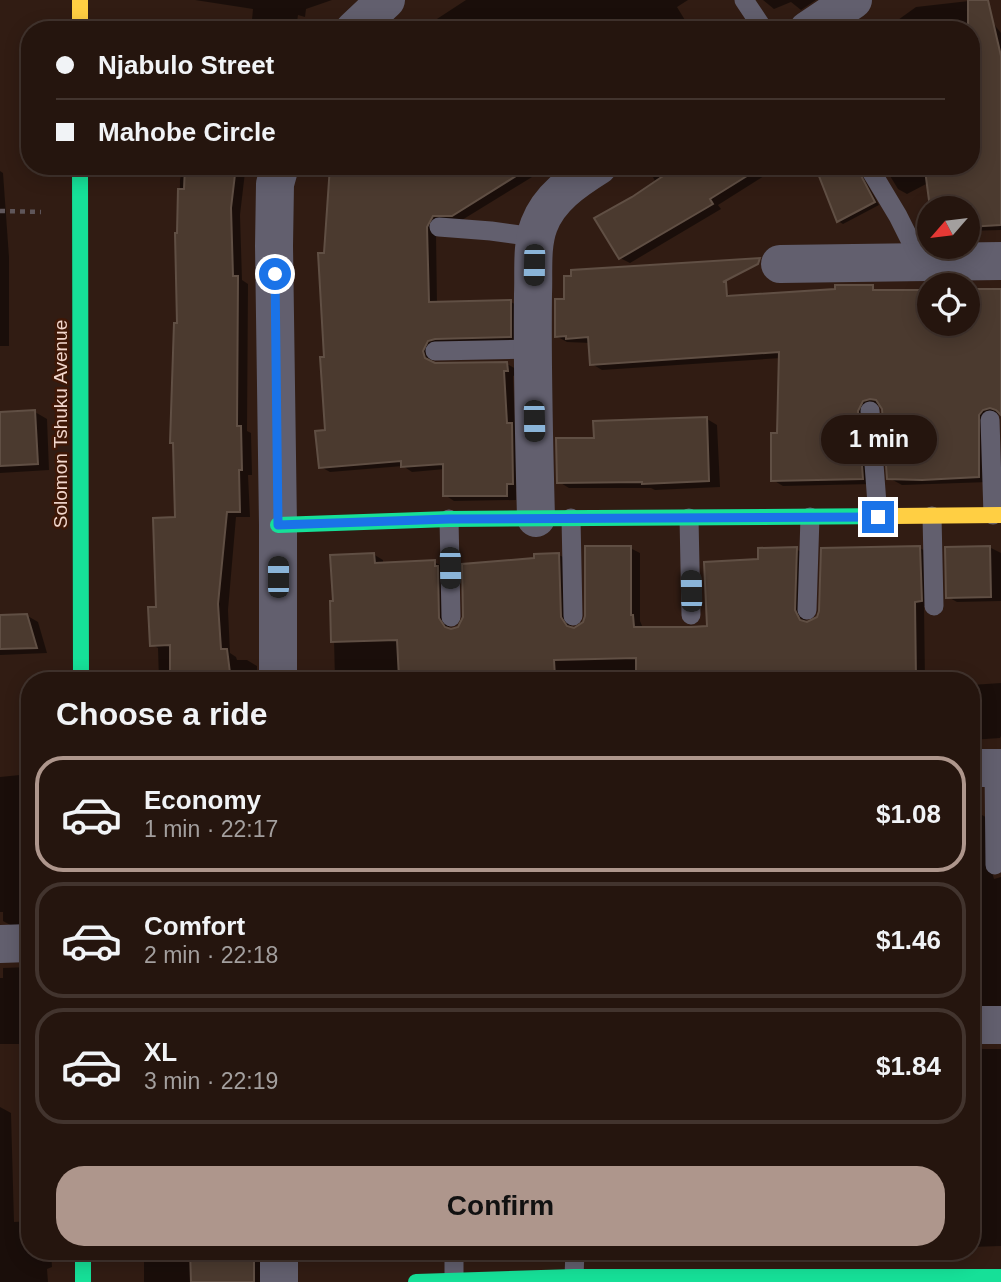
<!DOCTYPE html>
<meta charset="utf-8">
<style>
:root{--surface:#25150e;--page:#2d1e17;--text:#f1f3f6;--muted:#a39f9e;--line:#42342e;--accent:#ae968c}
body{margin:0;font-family:Helvetica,sans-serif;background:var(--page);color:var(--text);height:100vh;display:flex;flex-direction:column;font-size:26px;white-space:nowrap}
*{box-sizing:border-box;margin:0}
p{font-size:23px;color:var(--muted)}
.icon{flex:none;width:38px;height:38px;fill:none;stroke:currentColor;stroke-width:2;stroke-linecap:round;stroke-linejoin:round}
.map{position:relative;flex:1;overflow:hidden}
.sheet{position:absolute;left:21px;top:672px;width:959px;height:588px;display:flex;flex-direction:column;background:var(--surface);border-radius:28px;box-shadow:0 4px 18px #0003,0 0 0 2px var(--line)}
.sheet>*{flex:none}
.guide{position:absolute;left:21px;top:21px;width:959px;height:154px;border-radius:28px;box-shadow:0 4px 18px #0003,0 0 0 2px var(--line);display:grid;align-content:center;height:154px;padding:0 35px;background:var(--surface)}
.needle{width:46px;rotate:242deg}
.buttons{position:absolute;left:917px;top:196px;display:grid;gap:14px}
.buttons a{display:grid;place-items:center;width:63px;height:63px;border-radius:50%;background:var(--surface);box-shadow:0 4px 18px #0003,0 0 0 2px var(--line);font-size:35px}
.end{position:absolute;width:32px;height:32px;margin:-16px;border:9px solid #1a73e8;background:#fff;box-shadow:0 0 0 4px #fff}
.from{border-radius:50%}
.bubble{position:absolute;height:49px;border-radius:24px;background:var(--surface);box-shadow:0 4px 18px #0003,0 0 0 2px var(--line);font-size:23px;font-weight:600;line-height:49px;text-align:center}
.car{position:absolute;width:21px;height:42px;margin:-21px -10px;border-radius:9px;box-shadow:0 0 5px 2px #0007;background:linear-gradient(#222 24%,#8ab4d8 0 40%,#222 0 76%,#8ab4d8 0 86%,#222 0)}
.guide b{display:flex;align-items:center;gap:24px;height:66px;font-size:26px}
.guide b+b{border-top:2px solid var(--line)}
.guide i{width:18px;height:18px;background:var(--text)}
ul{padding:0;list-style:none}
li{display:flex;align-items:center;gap:21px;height:116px;margin:0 14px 10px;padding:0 21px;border:4px solid var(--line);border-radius:28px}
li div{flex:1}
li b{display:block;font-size:26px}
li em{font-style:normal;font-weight:600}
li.on{border-color:var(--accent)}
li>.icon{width:63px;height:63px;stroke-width:1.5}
h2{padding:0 35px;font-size:32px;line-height:84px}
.primary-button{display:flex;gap:14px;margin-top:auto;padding:14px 35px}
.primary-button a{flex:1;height:80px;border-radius:28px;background:var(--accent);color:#111;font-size:28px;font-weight:600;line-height:80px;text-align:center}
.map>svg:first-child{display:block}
.shadow{fill:#0007}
.building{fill:#4b3a2f;stroke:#604f44;stroke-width:2}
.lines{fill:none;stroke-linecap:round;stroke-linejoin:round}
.path{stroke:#5f565a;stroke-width:4.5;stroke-dasharray:5 5;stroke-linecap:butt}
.lane{stroke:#625f6e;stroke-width:19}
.street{stroke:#625f6e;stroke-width:38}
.fast{stroke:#16e098;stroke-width:16}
.slow{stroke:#ffcf43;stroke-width:16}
.route{stroke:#1a73e8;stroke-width:9}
.labels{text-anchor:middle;stroke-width:5;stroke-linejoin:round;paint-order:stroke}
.street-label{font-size:19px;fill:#f2d7cd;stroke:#3e1706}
</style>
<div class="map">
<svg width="1001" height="1282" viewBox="0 0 1001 1282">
<rect width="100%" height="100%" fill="#311c13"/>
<g class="shadow">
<path d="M195,0H332L306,9L305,17L298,15L296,30H251L253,9Z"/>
<path d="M466,0H688L677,7L691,30H632L629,21L621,23L617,30H420Z"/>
<path d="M763,0H816L801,10L791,2L774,9Z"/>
<path d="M969,1L979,6L1001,33V230L968,231V208H932L928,183L907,194L898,189L884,166H971V30H884L916,7Z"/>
<path d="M183,166H243L242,171L245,172L240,215L242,280L248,284L247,431L251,433L252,475H248L250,517H236L228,610L230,653L236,657L237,660H247L257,666V681H159L158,648L152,645L177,519L179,235L180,180Z"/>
<path d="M458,166H550L462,220L436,233L437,304L511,302L520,307V342L431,356L434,365L507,364L516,369V375L513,376L515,427L522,488H516V500L454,501L445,495V469L412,472L403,466L330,472L321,467L327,432L325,255Z"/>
<path d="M672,166H780L718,205L721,209L630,263L620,258L656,183L653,177Z"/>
<path d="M0,171L3,173L9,257V346H0Z"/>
<path d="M857,174L863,177L879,205L843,224L838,221Z"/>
<path d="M1001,289V414L993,415L989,482L902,485L889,478L884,409L880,404L873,407L872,484L783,486L773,480L779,434L781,358L602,370L592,364L591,343L567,342L556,336L726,293L734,297L817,292L929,290V324H968V290Z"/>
<path d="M35,412L47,419L49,470L0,473V414Z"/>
<path d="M707,419L717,425L720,487L655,490L651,488H569L559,482L596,439Z"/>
<path d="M989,547L1001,553V601L957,602L948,597Z"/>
<path d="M630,548L640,553V621L643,628H709L760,561L796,549L806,555L804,617L808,624L920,548L930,554L931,606H924L925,681H335L332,557L373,554L383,560V565L434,562L444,567L448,625L452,631L459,629L536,559L559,555L569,560L570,624L574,630L585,624Z"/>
<path d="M26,615L38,622L47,653L0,655V616Z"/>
<path d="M1001,683V736L1000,738L971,740V685Z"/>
<path d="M30,774V927H14L3,921V912H0V777Z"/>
<path d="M971,815H982L991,820L992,872L994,879L1001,877V1008L971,1010Z"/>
<path d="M30,967V1044H0V978H3V968Z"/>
<path d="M971,1049H1001V1246L971,1247Z"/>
<path d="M0,1107L11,1113L14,1222L30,1221V1251H51L52,1267L47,1269L48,1282H0Z"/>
<path d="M144,1251H261L262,1282H144Z"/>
<path d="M403,1251H453L451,1258H413Z"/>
<path d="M475,1251H574L572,1256H536L529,1252Z"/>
<path d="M592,1251H811V1255H769L763,1251L653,1258L643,1252L598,1255Z"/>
</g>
<g class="building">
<path d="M968,0H988L1001,56V225L968,227V208H930L925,170L946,166H971V30H968Z"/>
<path d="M185,166H236L231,208L233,276H238L237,426H241L242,470H239L240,512H227L218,604L221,649H227L231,681H170V645L150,646L148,607H156L153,518L175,517L173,443H170L174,323H177L175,233H177L178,189H184Z"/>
<path d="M330,166H532L452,216H433L427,227L429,302L511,300V337L435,339L428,341L423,351L425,358L435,363L507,362L508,371H504L507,423H512L513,484H507V496H443V464L401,467V461L319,468L315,431L325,430L320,357H324L318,253H324Z"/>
<path d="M678,166H763L710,199L713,204L619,259L594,218L632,197Z"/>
<path d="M815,166H856L875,202L837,222Z"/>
<path d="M760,258L758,264L723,282H726L727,296L835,289V285H873V290H926L929,295V324L945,325L968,324V289H1001V415L996,410L990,408L983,410L979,415V477L922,480L887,479L882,409L876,400L870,399L863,401L858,411L863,479L771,481V433H777L779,352L590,365L588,337L566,339V336L555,337V299H564V276H571V270Z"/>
<path d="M35,410L38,464L0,466V412Z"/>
<path d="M707,417L709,481L642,484V482L557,483L556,438H594L593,421Z"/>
<path d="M585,546H631V615H633L634,627H691L707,626L704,562L758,559V548L797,547L795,610L800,620L807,622L817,617L819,611L821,548L920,546L922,601L915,602L916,681H806V676H636V658L554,660L555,677L454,680V675L399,678L397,640L331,642L330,601H333L330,555L374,553L375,563L435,560V566H438L439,618L445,627L451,629L458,627L463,617L462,564L534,558V554L559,553L561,617L567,626L574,628L583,622L585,616Z"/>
<path d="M990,546L991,597L946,598L945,547Z"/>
<path d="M27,614L37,648L0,649V615Z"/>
<path d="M190,1251H254V1282H191Z"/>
</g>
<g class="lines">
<path class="path" d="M0,211L41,212"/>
<g class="lane">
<path d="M744,0L764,30"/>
<path d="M618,29V30"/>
<path d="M868,166L898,216L921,262"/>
<path d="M439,227L491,231L535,237"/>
<path d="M435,351L532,349"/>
<path d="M870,411L878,517"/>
<path d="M990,420L993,515"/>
<path d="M932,516L934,606"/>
<path d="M571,518L573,616"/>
<path d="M689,518L691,615"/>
<path d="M449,519L451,617"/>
<path d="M807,610L810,517"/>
<path d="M994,768L995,865"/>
<path d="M454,1251V1281"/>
<path d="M574,1277L575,1251"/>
</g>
<g class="street">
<path d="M354,30L386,0"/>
<path d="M808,30L853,0"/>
<path d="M780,264L1001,261"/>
<path d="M536,518C534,443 532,369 533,294C534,272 531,246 539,225C549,198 574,181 598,166"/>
<path d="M278,681V525L274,246L275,184L280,166"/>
<path d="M971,768H1001"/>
<path d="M0,944L30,943"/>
<path d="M971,1025H1001"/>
<path d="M279,1282V1251"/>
</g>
<g class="fast">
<path d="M80,166L81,681"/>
<path d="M278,525L449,519L894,516"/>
<path d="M83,1251V1282"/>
<path d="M416,1282L574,1277H1001"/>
</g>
<g class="slow">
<path d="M80,0V30"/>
<path d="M894,516L1001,515"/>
</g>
</g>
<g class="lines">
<path class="route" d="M275,274L278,525L449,519L878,517"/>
</g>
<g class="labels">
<g class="street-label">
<text transform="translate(60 424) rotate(-90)" y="7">Solomon Tshuku Avenue</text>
</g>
</g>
</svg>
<div class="buttons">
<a><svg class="needle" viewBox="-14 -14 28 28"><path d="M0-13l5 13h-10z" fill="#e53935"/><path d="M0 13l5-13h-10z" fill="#a39f9e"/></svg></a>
<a><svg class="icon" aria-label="locate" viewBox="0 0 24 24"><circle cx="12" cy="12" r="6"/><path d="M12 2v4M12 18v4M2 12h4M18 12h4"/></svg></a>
</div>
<i class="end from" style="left:275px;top:274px"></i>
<i class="end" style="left:878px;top:517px"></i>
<div class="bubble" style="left:821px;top:415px;width:116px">1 min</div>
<i class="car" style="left:534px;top:265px;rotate:181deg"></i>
<i class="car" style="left:534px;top:421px;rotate:179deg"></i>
<i class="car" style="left:450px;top:568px;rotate:179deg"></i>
<i class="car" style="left:278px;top:577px;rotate:0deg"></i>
<i class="car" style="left:691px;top:591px;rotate:359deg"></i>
<div class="guide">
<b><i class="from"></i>Njabulo Street</b>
<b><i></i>Mahobe Circle</b>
</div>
<section class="sheet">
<h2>Choose a ride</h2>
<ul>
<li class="on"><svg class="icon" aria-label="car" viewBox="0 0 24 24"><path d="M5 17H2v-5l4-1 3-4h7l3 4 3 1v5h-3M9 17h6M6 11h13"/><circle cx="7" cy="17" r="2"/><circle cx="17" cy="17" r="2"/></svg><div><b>Economy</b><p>1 min · 22:17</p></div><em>$1.08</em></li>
<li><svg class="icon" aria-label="car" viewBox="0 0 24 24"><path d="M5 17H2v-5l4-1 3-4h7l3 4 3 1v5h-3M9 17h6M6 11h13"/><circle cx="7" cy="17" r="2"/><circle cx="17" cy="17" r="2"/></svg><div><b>Comfort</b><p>2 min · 22:18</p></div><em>$1.46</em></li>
<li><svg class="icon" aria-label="car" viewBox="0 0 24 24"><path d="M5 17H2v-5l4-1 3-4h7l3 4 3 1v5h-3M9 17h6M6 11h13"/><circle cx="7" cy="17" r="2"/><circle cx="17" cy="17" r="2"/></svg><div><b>XL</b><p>3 min · 22:19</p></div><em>$1.84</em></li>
</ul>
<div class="primary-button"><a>Confirm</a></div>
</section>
</div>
